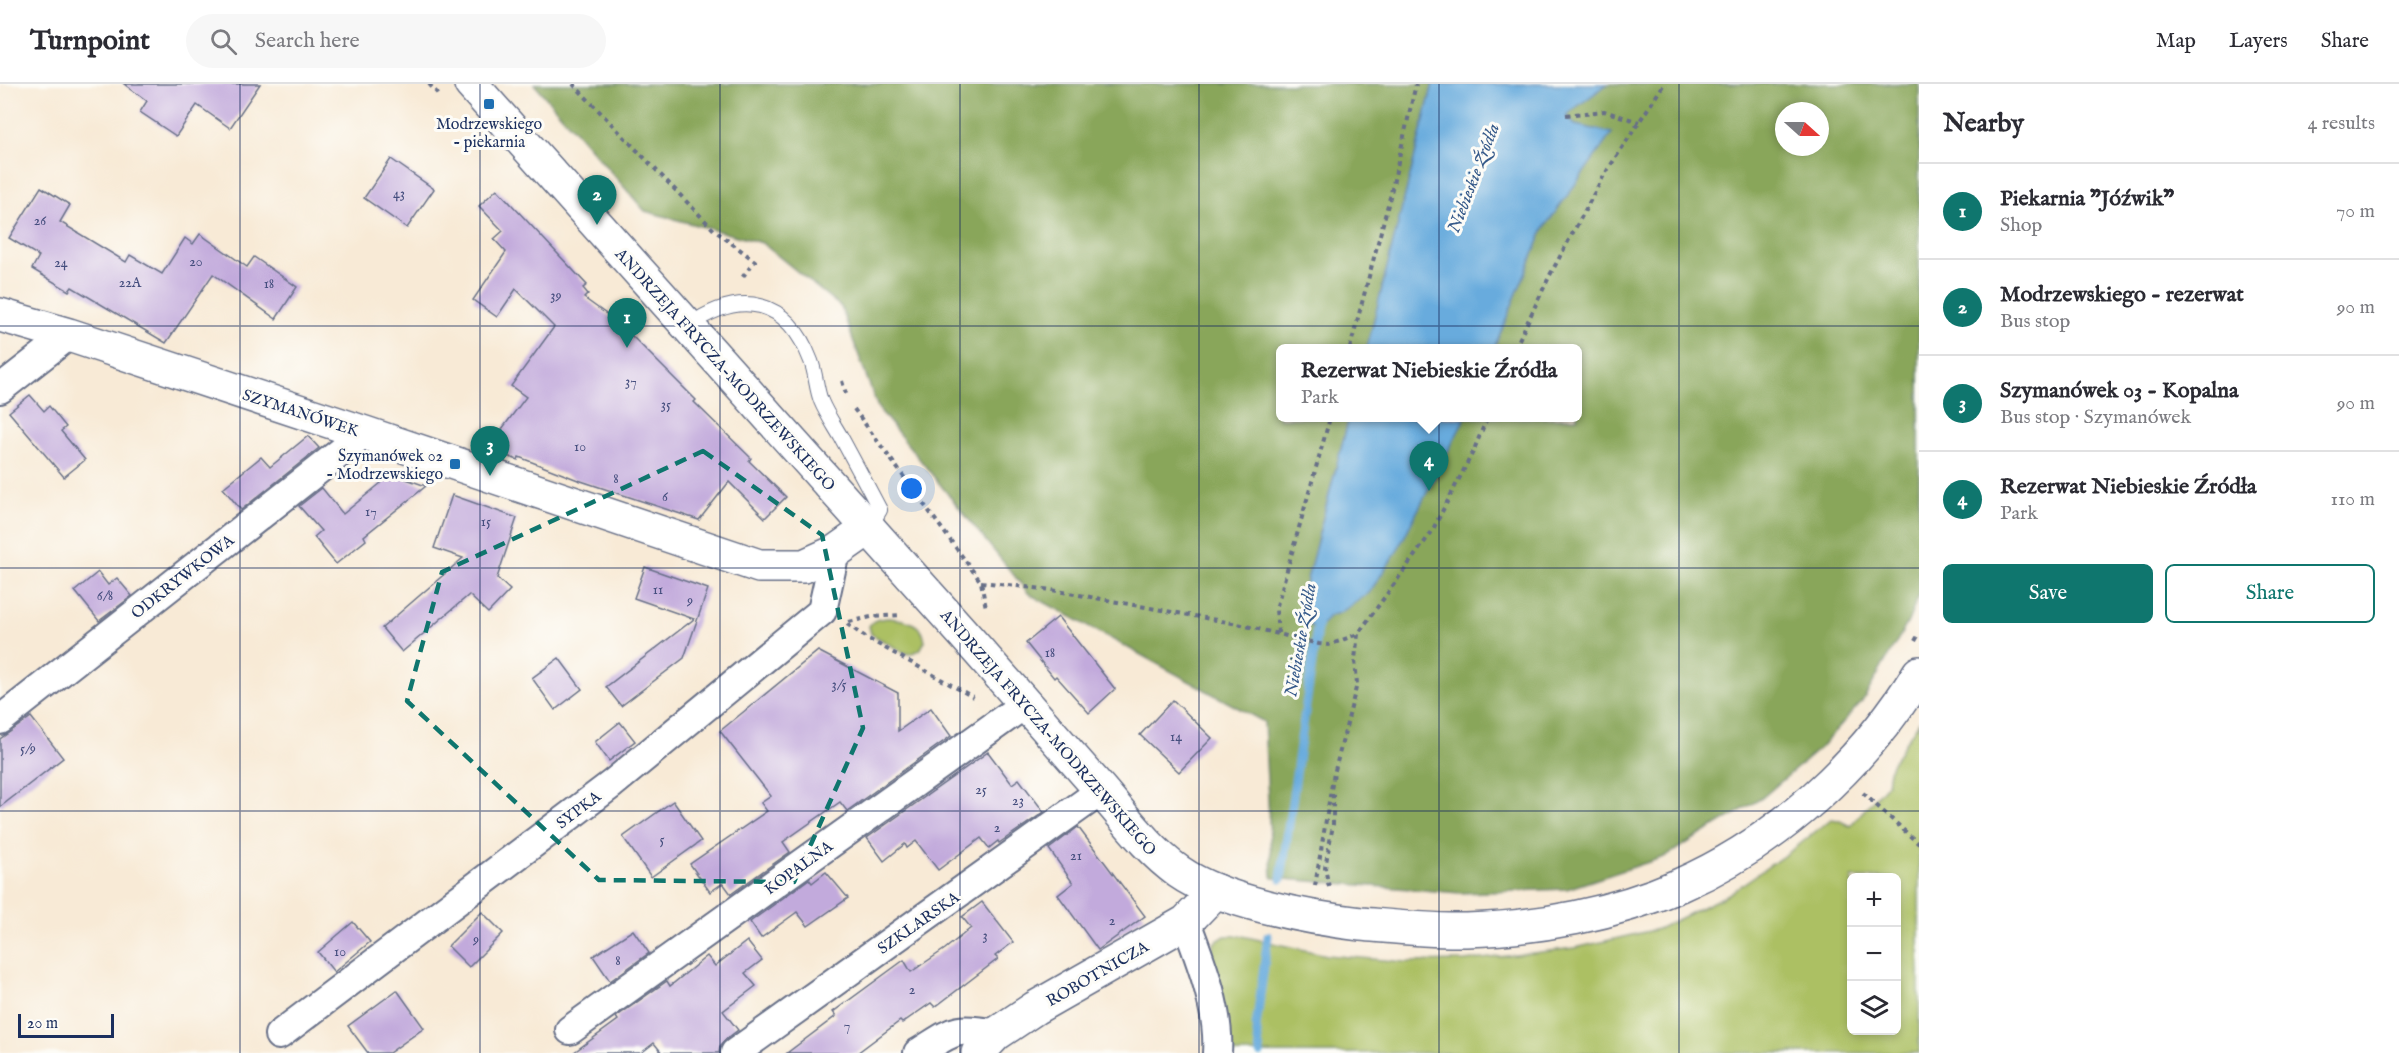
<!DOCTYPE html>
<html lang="en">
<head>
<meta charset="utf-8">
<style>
  :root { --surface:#fff; --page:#f7f7f7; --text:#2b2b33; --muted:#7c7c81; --line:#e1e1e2; --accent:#0f766e }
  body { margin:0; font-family:"IM FELL English",serif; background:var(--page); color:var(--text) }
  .controls { position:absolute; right:18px; bottom:18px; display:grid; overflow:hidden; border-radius:9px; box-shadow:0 3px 9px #0003 }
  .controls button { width:54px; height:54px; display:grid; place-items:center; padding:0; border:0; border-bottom:2px solid var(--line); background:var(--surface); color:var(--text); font:30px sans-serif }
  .compass { position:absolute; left:1775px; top:18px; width:54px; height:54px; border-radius:50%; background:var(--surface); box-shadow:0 3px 9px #0003; rotate:111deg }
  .scale { position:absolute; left:18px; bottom:15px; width:96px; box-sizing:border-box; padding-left:6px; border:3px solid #1b2f5e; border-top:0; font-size:16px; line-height:21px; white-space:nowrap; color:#1b2f5e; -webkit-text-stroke:4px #fdfcf7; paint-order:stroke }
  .you { position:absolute; left:912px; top:405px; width:21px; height:21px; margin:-15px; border:4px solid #fff; border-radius:50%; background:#1a73e8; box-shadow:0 0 0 9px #1a73e833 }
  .badge { display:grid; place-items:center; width:39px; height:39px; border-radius:50%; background:var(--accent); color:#fff; font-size:20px; font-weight:700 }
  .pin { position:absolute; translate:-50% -50px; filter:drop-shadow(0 2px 3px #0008) }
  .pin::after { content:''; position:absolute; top:32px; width:21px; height:18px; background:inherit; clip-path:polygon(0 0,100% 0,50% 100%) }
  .popup { position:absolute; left:1276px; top:260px; width:306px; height:78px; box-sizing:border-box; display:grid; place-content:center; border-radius:9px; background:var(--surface); filter:drop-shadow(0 2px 4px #0005); font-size:20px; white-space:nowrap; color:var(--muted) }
  .popup b { font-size:22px; color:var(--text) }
  .popup::after { content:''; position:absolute; left:50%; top:100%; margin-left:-12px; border:12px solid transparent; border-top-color:var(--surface) }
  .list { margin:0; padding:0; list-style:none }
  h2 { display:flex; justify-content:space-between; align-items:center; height:78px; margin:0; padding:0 24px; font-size:26px }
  h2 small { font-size:20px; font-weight:400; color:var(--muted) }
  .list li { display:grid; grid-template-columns:39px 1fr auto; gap:18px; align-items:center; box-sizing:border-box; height:96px; padding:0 24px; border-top:2px solid var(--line) }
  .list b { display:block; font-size:22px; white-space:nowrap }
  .list p { margin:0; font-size:20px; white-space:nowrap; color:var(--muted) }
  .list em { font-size:20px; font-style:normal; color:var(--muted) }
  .actions { display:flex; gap:12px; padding:18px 24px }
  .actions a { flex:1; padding:14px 0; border:2px solid var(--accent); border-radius:9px; text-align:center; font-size:21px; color:var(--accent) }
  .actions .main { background:var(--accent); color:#fff }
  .icon { flex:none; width:33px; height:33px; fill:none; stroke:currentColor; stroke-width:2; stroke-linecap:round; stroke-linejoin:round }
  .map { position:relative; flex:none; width:1919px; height:969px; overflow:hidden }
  header { display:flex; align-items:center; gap:36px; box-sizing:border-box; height:84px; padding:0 30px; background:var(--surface); border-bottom:2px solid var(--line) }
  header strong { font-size:28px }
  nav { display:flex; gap:33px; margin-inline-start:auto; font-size:21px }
  .search { width:420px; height:54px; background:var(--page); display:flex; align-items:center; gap:15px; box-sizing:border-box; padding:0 21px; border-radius:33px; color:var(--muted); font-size:22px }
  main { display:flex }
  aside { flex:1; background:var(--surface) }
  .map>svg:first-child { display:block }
  .green { fill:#acc064; stroke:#647861; stroke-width:1.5; fill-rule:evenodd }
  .forest { fill:#89a65a; stroke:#526a5c; stroke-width:1.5; fill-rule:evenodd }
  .water { fill:#68abdd; stroke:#426d9e; stroke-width:1.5 }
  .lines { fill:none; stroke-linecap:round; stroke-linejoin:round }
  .stream { stroke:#68abdd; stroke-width:9 }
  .building { fill:#c2aadc }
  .lane-casing { stroke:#687088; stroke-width:16 }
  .street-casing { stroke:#687088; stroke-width:32 }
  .secondary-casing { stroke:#687088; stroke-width:36 }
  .path { stroke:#687088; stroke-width:4; stroke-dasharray:4.5 4.5; stroke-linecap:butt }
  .lane { stroke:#fff; stroke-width:14 }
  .street { stroke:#fff; stroke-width:28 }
  .secondary { stroke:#fff; stroke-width:33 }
  .marked { fill:none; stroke:#0f766e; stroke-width:4.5; stroke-dasharray:12 8; stroke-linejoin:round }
  .grid { fill:none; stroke:#1b2f5e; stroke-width:1.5; stroke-opacity:0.55 }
  .poi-dot { fill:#1f6fb2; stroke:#fdfcf7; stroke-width:2 }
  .labels { text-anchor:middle; stroke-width:6; stroke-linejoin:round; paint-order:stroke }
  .number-label { font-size:14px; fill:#454e7e }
  .poi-label { font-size:16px; fill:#1b2f5e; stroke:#fdfcf7 }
  .street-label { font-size:16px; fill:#1b2f5e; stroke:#fdfcf7 }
  .water-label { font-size:18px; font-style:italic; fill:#365a8a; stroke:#fdfcf7 }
</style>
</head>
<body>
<header>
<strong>Turnpoint</strong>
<div class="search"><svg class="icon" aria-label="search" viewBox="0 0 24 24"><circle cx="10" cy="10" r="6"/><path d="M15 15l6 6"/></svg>Search here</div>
<nav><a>Map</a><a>Layers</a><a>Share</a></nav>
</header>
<main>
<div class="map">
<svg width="1919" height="969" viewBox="0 0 1919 969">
  <rect width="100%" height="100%" fill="#fdfcf7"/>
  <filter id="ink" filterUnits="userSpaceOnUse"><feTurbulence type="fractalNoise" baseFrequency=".0167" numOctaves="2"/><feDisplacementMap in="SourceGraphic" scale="12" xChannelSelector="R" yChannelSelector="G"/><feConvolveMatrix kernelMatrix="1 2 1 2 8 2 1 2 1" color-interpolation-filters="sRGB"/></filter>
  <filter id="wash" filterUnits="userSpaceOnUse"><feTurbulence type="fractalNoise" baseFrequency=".008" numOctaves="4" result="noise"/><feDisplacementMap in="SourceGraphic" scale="24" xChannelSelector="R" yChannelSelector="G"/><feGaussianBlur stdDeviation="1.35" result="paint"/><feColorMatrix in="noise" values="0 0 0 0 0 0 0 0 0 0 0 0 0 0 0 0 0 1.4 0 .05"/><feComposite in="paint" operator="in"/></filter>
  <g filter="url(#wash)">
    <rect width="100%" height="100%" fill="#f8ead6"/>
    <g class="green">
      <path d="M 888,534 C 903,535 923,538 925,557 L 920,566 L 909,570 L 903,568 L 871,550 L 869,542 C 873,535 880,535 888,534 Z"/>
      <path d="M 1919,638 L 1919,969 L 1227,969 L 1211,869 L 1214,859 L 1225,852 L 1242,852 L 1327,871 L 1406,878 L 1465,877 L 1575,864 L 1658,845 L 1727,811 L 1795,764 L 1831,735 L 1838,736 L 1850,742 L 1887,700 L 1889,687 L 1894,676 ZM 1852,794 L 1896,794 L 1896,946 L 1852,946 Z"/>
    </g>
    <path class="forest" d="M 534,0 L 1433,0 L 1367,264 L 1280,264 L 1280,334 L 1349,334 L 1307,496 L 1310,542 L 1321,542 L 1329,532 L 1341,528 L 1460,344 L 1465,334 L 1577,334 L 1577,264 L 1494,264 L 1544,144 L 1611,49 L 1575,41 L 1566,31 L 1607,0 L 1919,0 L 1919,511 L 1908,538 L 1863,616 L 1820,664 L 1762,714 L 1664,773 L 1567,805 L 1460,809 L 1272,794 L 1264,638 L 1029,510 L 878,324 L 841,223 L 762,159 L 645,127 ZM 1784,27 L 1820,27 L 1820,63 L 1784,63 Z"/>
    <g class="water">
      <polygon points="1433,0 1607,0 1566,31 1575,41 1612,49 1544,144 1494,264 1367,264"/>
      <polygon points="1349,334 1465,334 1396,469 1369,509 1341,528 1329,532 1321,542 1310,542 1309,532 1305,526 1307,496"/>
    </g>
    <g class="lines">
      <g class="stream">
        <polyline points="1281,795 1319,530"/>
        <polyline points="1260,969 1256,943 1268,852"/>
      </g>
    </g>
    <g id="blocks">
      <g class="building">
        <polygon points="124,0 260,0 230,44 197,21 176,52 140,28 147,17"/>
        <polygon points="391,75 434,105 407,144 364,114"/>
        <polygon points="41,103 70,121 60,138 126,178 130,171 162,190 185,154 193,160 200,150 247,183 254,173 297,203 276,235 213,190 166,259 72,203 69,207 32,185 39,172 9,154"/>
        <polygon points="497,105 587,201 583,204 588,210 584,214 620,240 696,316 694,318 751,374 749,377 786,413 765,434 729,398 699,436 578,396 519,373 518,376 487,365 526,313 511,302 554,243 516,205 497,233 473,216 506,168 494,155 503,147 479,122"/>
        <polygon points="30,311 44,327 49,322 66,343 61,347 85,376 64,393 9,328"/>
        <polygon points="308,352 319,364 241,426 223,404 261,373 270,383"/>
        <polygon points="392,390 426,402 364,452 366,456 336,480 314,453 321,447 299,422 322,404 343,430"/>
        <polygon points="452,411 517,434 497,494 510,506 488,529 469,511 402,568 382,544 463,474 434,464"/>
        <polygon points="645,483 708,505 684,574 621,622 606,603 694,535 634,514"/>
        <polygon points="98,488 108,501 117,494 132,512 99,537 75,507"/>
        <polygon points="1058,533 1115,605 1089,629 1056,592 1054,594 1026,559"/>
        <polygon points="818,567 898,609 898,647 931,624 951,652 847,727 840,718 783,758 790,768 731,810 723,799 710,808 690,780 767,727 761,719 771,712 720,647"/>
        <polygon points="559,574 582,605 555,626 532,594"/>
        <polygon points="1173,616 1212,654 1179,688 1140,651"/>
        <polygon points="31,633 63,674 0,723 0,655"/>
        <polygon points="620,638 635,657 609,677 595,658"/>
        <polygon points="988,668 1012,700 1019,695 1044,728 999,759 998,757 989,764 981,754 938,786 916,757 907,764 905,760 884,777 867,754"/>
        <polygon points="673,717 701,757 651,793 623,753"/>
        <polygon points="1078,743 1145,832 1098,866 1058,811 1073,799 1049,765"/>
        <polygon points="826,788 848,814 808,842 797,828 761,854 750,838 809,795 812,799"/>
        <polygon points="982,818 1013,858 995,872 998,875 935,923 931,919 902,939 900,937 857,969 787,969 836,932 833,928 904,876 911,888 945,865 971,844 962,833"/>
        <polygon points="482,828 503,849 469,883 448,862"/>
        <polygon points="353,838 370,858 334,888 318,868"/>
        <polygon points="633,846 649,869 610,897 593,872"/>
        <polygon points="747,857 762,876 745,889 756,902 723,927 738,946 725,956 720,962 719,969 662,969 654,959 641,969 573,969 618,936 616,933 667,897 670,902 707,872 715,882"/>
        <polygon points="397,906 424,944 389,969 368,969 348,942"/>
      </g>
    </g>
  </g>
  <g filter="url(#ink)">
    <use href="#blocks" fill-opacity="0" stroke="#687088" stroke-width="1.5"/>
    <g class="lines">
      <defs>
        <path id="lane" d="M 688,242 C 741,205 787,214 811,277 C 816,290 816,304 821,317 C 826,329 834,341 841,353 C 854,377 867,401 880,426 L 869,444"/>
        <g id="street">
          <polyline points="0,305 69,251"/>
          <polyline points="0,636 365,349"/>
          <path d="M 1186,838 C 1201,878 1220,926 1217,969"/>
          <polyline points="570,946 1025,620"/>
          <polyline points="279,951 612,700 822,527 835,468"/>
          <polyline points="735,969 1101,707"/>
          <path d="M 918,969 C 954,947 953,942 996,950"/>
        </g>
        <g id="secondary">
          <path d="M 471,0 C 636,185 802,370 968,555 C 1012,605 1056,655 1100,705 C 1125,734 1148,766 1179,788 C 1222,818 1309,834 1361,840 C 1396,843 1431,847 1466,846 C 1538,844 1614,830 1680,801 C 1778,758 1864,679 1919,589"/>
          <polyline points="0,231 69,251 365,349 759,482 804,482 835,468 869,444"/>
          <polyline points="978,969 996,950 1035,924 1186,838 1216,807"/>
        </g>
      </defs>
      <use href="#lane" class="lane-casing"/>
      <use href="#street" class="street-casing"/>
      <use href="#secondary" class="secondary-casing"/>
      <g class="path">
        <polyline points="429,0 438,10"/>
        <polyline points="573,0 714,146 755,177 741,195"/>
        <polyline points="1566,31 1604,27 1639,38"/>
        <polyline points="1350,264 1390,113 1416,0"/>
        <polyline points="1515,264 1550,191 1603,93 1664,0"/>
        <polyline points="842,297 847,313"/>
        <polyline points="854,325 981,498 986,524"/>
        <polyline points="981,498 1052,506 1238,540 1319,560 1329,561 1358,550"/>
        <polyline points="849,538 871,533 901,531"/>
        <polyline points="847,540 867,554 973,613"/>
        <polyline points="1278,549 1276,525 1330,334"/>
        <polyline points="1915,557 1919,550"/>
        <polyline points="1863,709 1919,760"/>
        <polyline points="1315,802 1333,694 1357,600 1355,575 1358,550 1431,449 1473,368 1487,334"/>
        <polyline points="1329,803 1325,784 1333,741 1333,707"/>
      </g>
      <use href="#lane" class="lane"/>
      <use href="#street" class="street"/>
      <use href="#secondary" class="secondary"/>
    </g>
  </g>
  <path class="marked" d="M 703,367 L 822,451 L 863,644 L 794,798 L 599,796 L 407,617 L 442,488 Z"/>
  <path class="grid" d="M 240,0 L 240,969M 480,0 L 480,969M 720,0 L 720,969M 960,0 L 960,969M 1199,0 L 1199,969M 1439,0 L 1439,969M 1679,0 L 1679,969M 0,242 L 1919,242M 0,484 L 1919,484M 0,727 L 1919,727"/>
  <g class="poi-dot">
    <rect x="483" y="14" width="12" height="12" rx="3"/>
    <rect x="449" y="374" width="12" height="12" rx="3"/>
  </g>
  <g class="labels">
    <g class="number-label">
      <text x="399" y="114">43</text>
      <text x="40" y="141">26</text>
      <text x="196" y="182">20</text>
      <text x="61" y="183">24</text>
      <text x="130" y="203">22A</text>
      <text x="269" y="204">18</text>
      <text x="556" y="216">39</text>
      <text x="631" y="302">37</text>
      <text x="666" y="325">35</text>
      <text x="580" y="367">10</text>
      <text x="616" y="399">8</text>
      <text x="665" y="417">6</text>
      <text x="371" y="432">17</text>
      <text x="486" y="442">15</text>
      <text x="658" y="510">11</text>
      <text x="105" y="516">6/8</text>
      <text x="690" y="521">9</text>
      <text x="1050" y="573">18</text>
      <text x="839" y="605">3/5</text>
      <text x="1176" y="657">14</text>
      <text x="28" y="669">5/9</text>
      <text x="981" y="710">25</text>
      <text x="1018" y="721">23</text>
      <text x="997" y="748">2</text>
      <text x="662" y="760">5</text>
      <text x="1076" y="776">21</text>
      <text x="1112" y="841">2</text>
      <text x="985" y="856">3</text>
      <text x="476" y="860">9</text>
      <text x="340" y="872">10</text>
      <text x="618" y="881">8</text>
      <text x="912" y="910">2</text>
      <text x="847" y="946">7</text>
    </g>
    <g class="poi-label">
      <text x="489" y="45">Modrzewskiego<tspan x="489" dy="18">- piekarnia</tspan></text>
      <text x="443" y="377" text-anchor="end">Szymanówek 02<tspan x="443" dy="18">- Modrzewskiego</tspan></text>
    </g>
    <g class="street-label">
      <text transform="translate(726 285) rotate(48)" y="6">ANDRZEJA FRYCZA-MODRZEWSKIEGO</text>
      <text transform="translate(301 328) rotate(18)" y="6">SZYMANÓWEK</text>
      <text transform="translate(182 492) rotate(-38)" y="6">ODKRYWKOWA</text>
      <text transform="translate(1049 648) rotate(49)" y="6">ANDRZEJA FRYCZA-MODRZEWSKIEGO</text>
      <text transform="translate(578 725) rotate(-37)" y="6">SYPKA</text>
      <text transform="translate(798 783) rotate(-36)" y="6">KOPALNA</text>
      <text transform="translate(918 838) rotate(-35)" y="6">SZKLARSKA</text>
      <text transform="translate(1097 889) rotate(-30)" y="6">ROBOTNICZA</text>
    </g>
    <g class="water-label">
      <text transform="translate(1473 94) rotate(-69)" y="6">Niebieskie Źródła</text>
      <text transform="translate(1300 556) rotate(-80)" y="6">Niebieskie Źródła</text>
    </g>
  </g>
</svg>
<div class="controls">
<button>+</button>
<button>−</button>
<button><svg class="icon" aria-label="layers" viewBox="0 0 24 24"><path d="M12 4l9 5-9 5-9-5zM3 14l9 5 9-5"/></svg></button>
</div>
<svg class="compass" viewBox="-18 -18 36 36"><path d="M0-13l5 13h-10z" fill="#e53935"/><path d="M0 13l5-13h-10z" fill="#7c7c81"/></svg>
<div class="scale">20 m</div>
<div class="you"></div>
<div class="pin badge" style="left:627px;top:264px">1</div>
<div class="pin badge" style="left:597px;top:141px">2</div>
<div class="pin badge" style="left:490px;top:392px">3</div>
<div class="pin badge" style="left:1429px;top:407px">4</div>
<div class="popup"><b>Rezerwat Niebieskie Źródła</b>Park</div>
</div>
<aside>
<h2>Nearby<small>4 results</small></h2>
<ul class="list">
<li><span class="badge">1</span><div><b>Piekarnia &quot;Jóźwik&quot;</b><p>Shop</p></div><em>70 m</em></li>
<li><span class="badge">2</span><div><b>Modrzewskiego - rezerwat</b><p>Bus stop</p></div><em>90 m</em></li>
<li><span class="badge">3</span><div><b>Szymanówek 03 - Kopalna</b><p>Bus stop · Szymanówek</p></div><em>90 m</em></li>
<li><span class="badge">4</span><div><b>Rezerwat Niebieskie Źródła</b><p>Park</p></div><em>110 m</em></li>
</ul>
<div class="actions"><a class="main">Save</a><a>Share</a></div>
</aside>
</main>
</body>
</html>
